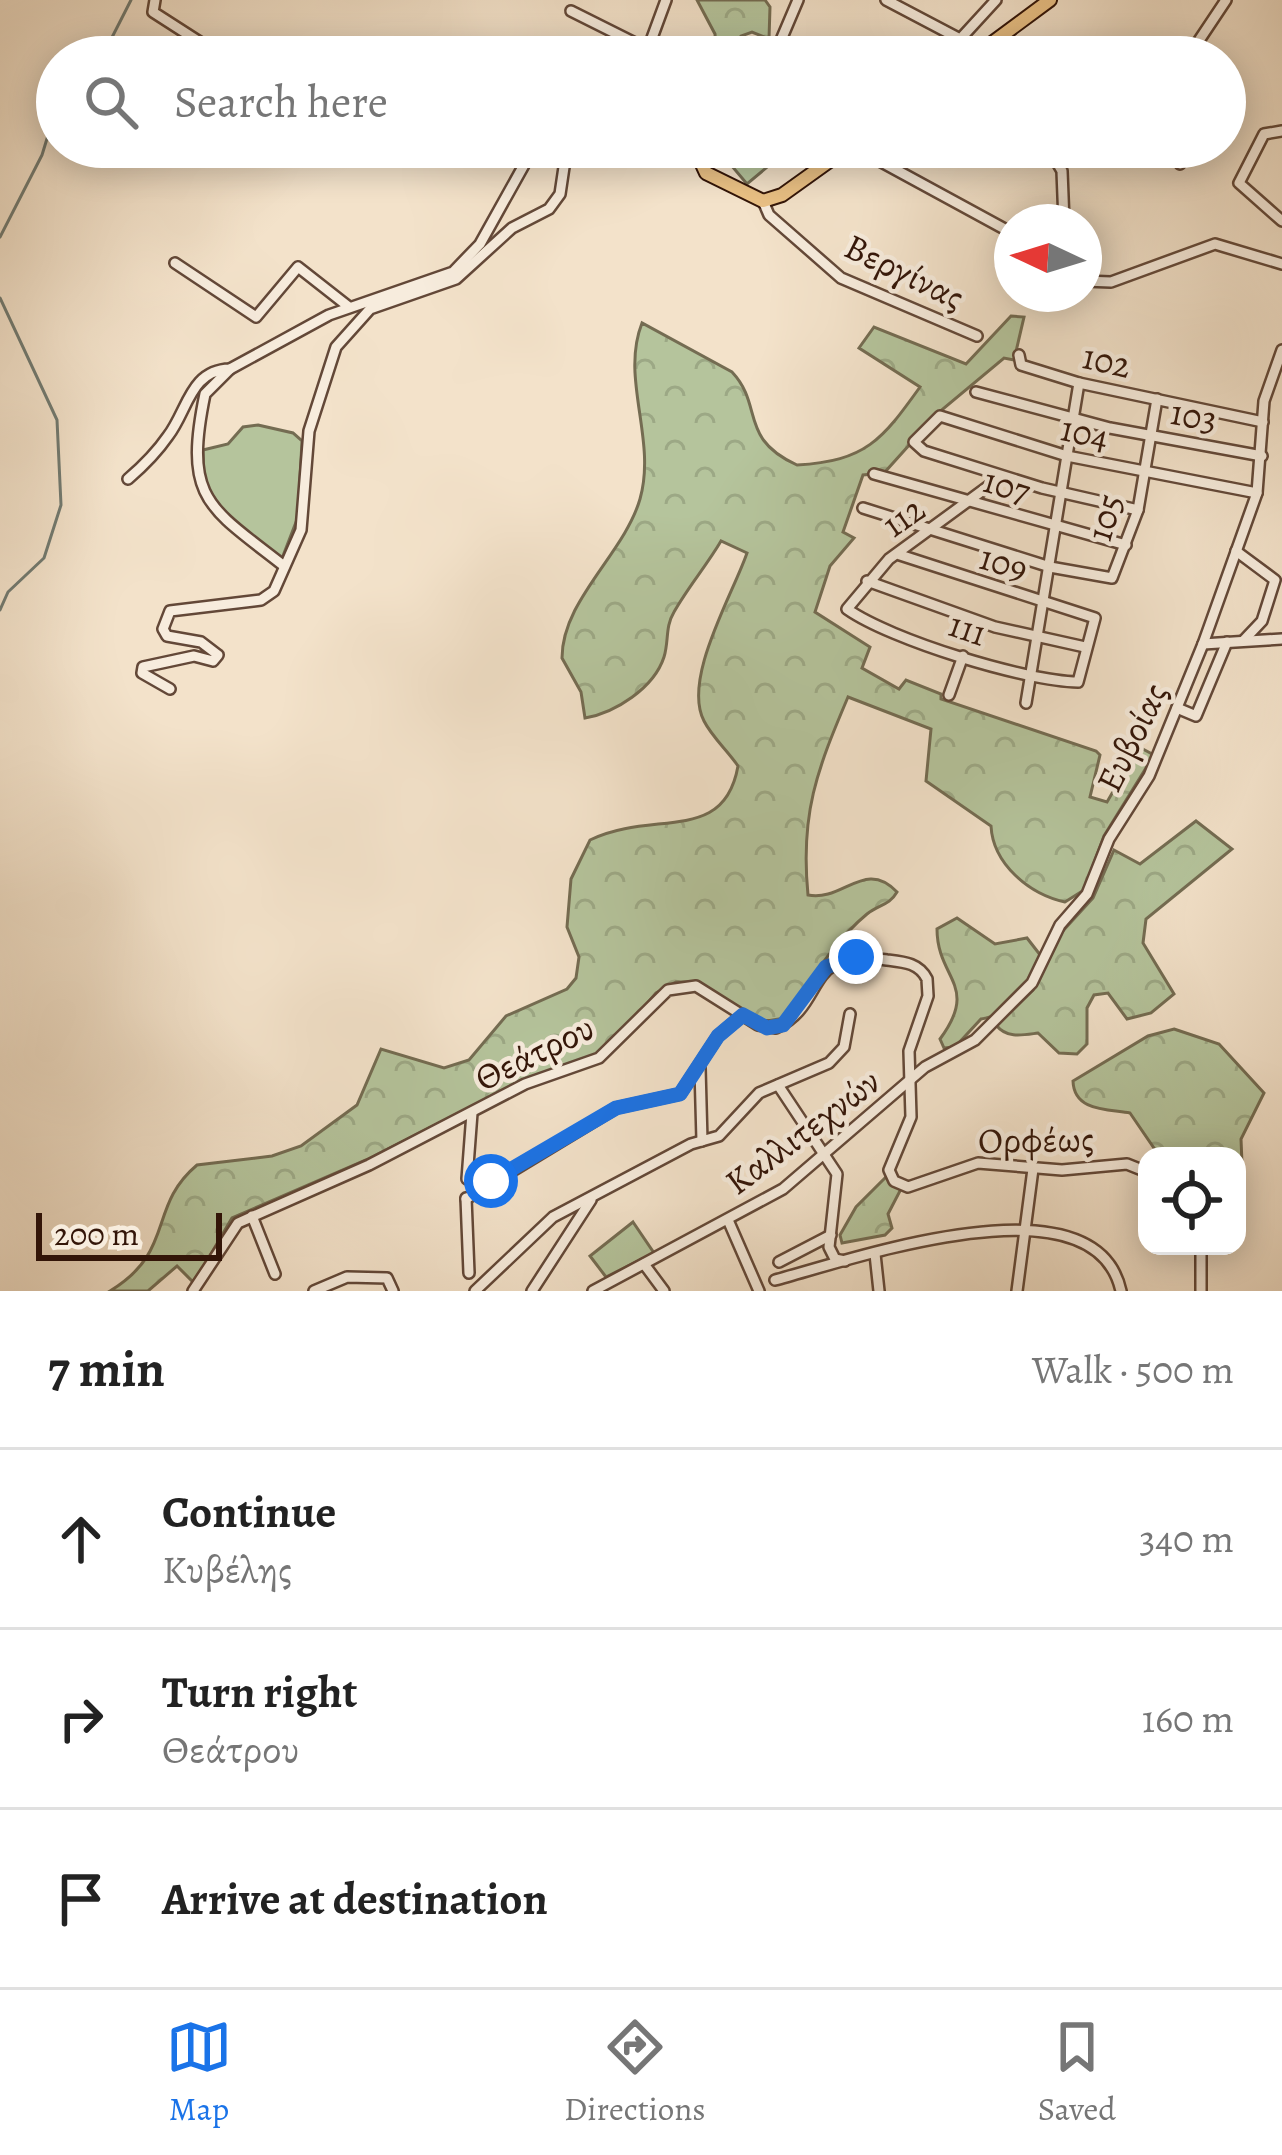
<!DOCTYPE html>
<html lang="en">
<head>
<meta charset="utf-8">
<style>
  :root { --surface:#fff; --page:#f2f2f2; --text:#222; --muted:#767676; --line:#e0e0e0; --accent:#1a73e8 }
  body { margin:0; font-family:Alegreya,serif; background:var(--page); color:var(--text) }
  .controls { position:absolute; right:36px; bottom:36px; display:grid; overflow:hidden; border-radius:24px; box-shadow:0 6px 30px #0003 }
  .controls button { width:108px; height:108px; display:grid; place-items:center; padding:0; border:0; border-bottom:3px solid var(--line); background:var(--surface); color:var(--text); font:60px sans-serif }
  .compass { position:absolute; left:994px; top:204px; width:108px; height:108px; border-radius:50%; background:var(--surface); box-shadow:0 6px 30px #0003; rotate:274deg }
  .scale { position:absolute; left:36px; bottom:30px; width:186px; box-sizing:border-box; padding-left:12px; border:6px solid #331508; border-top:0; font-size:33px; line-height:42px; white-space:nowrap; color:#331508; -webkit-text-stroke:9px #f7ecdd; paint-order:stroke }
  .stop { position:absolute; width:36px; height:36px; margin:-27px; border:9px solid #1a73e8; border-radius:50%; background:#fff }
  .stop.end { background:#1a73e8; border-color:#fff; box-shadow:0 3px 12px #0008 }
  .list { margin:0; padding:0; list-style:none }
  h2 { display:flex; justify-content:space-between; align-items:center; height:156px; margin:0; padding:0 48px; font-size:51px }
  h2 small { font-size:39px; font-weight:400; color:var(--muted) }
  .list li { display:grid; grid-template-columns:78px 1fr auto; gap:36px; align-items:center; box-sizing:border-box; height:180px; padding:0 48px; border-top:3px solid var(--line) }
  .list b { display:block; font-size:45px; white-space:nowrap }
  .list p { margin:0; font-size:39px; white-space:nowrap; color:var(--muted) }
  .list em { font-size:39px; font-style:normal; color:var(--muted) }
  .icon { flex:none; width:66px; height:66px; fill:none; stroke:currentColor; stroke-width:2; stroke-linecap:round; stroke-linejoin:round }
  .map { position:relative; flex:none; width:1282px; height:1291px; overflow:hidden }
  .search { position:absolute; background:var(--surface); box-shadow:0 6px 30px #0003; left:36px; right:36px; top:36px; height:132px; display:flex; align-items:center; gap:30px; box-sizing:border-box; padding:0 42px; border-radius:66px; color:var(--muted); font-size:45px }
  .sheet { height:696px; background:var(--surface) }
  nav { display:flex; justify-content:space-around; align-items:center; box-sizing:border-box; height:168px; border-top:3px solid var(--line); background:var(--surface); font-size:33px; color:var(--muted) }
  nav a { display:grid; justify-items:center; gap:6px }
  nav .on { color:var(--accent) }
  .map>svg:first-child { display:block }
  .grass { fill:#b5c49c; stroke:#746c52; stroke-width:3 }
  .forest { fill:url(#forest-crowns); stroke:#746c52; stroke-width:3 }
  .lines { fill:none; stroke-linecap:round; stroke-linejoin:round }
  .stream { stroke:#717a71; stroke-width:3 }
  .minor-casing { stroke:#634838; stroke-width:14 }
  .major-casing { stroke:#331508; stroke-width:16 }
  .minor { stroke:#f7ecdd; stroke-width:9 }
  .major { stroke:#eac185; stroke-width:12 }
  .route { stroke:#1a73e8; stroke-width:15 }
  .labels { text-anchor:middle; stroke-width:9; stroke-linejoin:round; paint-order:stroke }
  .street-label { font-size:36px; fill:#331508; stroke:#f7ecdd }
</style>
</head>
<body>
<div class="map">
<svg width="1282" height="1291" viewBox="0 0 1282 1291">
  <defs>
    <pattern id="forest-crowns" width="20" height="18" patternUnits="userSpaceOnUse" patternTransform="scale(3)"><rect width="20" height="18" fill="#b5c49c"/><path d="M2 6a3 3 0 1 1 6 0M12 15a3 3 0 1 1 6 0" fill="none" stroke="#9ca885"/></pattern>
  </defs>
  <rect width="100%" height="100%" fill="#f3e2ca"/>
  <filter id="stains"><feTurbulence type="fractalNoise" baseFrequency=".00167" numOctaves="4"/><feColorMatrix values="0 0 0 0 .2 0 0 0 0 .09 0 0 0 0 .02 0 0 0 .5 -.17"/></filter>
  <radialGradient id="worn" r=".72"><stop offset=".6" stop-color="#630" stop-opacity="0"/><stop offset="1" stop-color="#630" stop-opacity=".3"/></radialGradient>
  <g class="grass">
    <polygon points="726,147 791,147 747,184 720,152"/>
    <polygon points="258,425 293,433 302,441 298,517 281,561 237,531 204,494 203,450 228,444 243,427"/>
    <polygon points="633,1222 654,1253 606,1277 590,1256"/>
  </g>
  <g class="forest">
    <polygon points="697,0 765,0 770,7 769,39 752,32 741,36 739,57 708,57 716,49 715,34"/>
    <path d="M 1011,316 L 1024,317 L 1014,360 L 1004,358 L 938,413 L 884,473 L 863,475 L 843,532 L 854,538 L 830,566 L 815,612 L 870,647 L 862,668 L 899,689 L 906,680 L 941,694 L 941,699 L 1096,751 L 1100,755 L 1090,797 L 1107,802 L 1139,747 L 1154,755 L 1104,836 L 1084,890 L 1065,902 C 1029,894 993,864 991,826 L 926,781 L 931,729 L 848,697 C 817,770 800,814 808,895 C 843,902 865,858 897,892 C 889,906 879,904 867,914 C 834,941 809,983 785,1018 L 760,1022 L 698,982 L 676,982 L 656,993 L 611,1046 L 585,1061 L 526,1079 L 366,1160 L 232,1218 L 194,1283 L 177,1266 L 148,1291 L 110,1291 C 176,1251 147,1207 197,1165 L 272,1156 L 301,1146 L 357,1105 L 381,1049 L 444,1068 L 469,1060 L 506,1016 L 567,989 L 576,978 L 579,957 L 567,927 L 571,879 L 590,840 C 654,809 724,845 738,766 C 728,751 712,737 704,721 C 682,679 733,594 747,553 L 721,541 C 707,565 688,587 674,612 C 665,627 669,641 664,657 C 654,688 615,713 585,718 L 581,692 L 562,658 C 562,600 624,554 640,499 C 657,439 620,379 642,323 L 732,372 C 764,406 738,438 797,465 C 866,461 882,440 920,387 L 859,348 L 874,327 L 966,364 Z"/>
    <path d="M 1196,821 L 1232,849 L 1146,919 L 1143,943 L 1174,994 L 1151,1013 L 1127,1019 L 1108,993 L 1094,995 L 1087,1008 L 1087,1044 L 1077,1054 L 1059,1053 L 1038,1033 C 1023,1035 1007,1039 996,1025 L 1033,990 L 1061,933 L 1093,898 L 1114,850 L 1140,864 Z"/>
    <path d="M 957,918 L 995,944 L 1027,938 L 1041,956 C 1030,980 1008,1016 981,1019 L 955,1047 L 944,1048 L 940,1039 C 980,985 937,979 937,929 Z"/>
    <path d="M 1174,1029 L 1219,1044 L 1264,1093 L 1241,1139 L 1243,1188 L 1237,1200 L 1237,1156 L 1156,1151 L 1130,1113 C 1106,1109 1074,1111 1073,1081 L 1148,1036 Z"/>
    <polygon points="886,1177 901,1189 888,1214 892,1228 885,1235 842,1243 840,1235 856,1207"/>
  </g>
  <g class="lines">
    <g class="stream">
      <polyline points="102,57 131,0"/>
      <polyline points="0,237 42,155 57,106"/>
      <polyline points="0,298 57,420 61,505 44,558 8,592 0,610"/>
    </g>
    <defs>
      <g id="minor">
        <polyline points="155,0 153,12 223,57"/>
        <polyline points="886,0 981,50"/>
        <polyline points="571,11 645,48"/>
        <polyline points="963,36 996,0"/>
        <polyline points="504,57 534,48 557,57"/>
        <polyline points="645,57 666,0"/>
        <polyline points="782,57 781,40 798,0"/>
        <polyline points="1188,57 1226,0"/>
        <polyline points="1282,131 1264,134 1239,183 1282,221"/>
        <polyline points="854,147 1012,233"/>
        <polyline points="1048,147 1062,171 1064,222"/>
        <polyline points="197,158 203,147"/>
        <polyline points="1180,164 1188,147"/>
        <polyline points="763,201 769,215 841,278 977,336"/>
        <polyline points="175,263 256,317 298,267 349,307"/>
        <polyline points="1084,281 1111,282 1215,244 1282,264"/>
        <polyline points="1019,355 1021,365 1079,383 1263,422"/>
        <path d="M 230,369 L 205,394 C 183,500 209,507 284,566"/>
        <polyline points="976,392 1110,428 1262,456"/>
        <polyline points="874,474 1126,545"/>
        <path d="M 128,479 C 142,467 157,452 168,436 C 188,410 190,370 230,369 L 329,315 L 453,272 L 480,244 L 534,147"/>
        <polyline points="863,508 1050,567 1112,578 1138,510 1157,399"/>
        <polyline points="1138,510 1042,488 924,451 914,442 940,416 1067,456 1257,493"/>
        <polyline points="1236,551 1275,580 1262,621 1244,640"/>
        <path d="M 897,554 L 1095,618 L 1078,682 C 1025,681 891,640 847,609 L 889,559 L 1001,477"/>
        <polyline points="867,581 995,627 1085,647"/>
        <polyline points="1203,644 1282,639"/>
        <polyline points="170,689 142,673 143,667 194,656 213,661 218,655 201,642 167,636 163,629 170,611 261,600 274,591 301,530 309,431 336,347 370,309 456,279 512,228 549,209 560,194 567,147"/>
        <polyline points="949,695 963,656"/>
        <polyline points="1026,703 1079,383"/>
        <polyline points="1177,708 1196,716 1227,642"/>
        <polyline points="700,1068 702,1141"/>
        <polyline points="778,1085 837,1174 829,1247 835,1259 845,1261"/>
        <polyline points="467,1179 472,1113"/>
        <polyline points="466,1198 469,1273"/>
        <polyline points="466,1199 616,1108 680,1094 718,1036 743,1015"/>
        <polyline points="252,1216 275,1274"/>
        <polyline points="728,1220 759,1291"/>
        <polyline points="1201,1246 1201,1291"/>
        <polyline points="875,1254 879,1291"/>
        <polyline points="779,1262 831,1235"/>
        <polyline points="644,1264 664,1291"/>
        <path d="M 775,1280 C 851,1260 1095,1173 1121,1291"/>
        <path d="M 193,1291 L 238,1223 L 369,1165 L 525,1084 L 599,1058 L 668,990 L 696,986 L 758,1025 L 776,1028 C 829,1003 801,947 887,960 C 904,962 919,963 927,979 L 928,996 L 909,1051 L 911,1117 L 889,1170 L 894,1181 L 908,1187 L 978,1163 L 1062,1170 L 1127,1164 L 1147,1172"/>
        <polyline points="314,1291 347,1277 387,1278 393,1291"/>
        <polyline points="475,1291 553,1217 691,1144 719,1136 759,1093 829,1063 844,1047 850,1014"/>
        <polyline points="532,1291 591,1200"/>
        <polyline points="593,1291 783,1189 925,1067 975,1040 1032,983 1060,925 1087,894 1109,839 1149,776 1203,644 1257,493 1264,401 1282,350"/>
        <polyline points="1017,1291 1033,1169"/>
      </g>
      <g id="major">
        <polyline points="973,57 1050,0"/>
        <polyline points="694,147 706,173 763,201 782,195 849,147"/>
      </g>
    </defs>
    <use href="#minor" class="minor-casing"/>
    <use href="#major" class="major-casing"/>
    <use href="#minor" class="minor"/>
    <use href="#major" class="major"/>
  </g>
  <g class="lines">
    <polyline class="route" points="491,1181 616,1108 680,1094 718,1036 743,1015 767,1028 783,1025 826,967 856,957"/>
  </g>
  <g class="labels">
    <g class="street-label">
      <text transform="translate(905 271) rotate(26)" y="13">Βεργίνας</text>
      <text transform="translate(1107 360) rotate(13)" y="13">102</text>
      <text transform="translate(1194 415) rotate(11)" y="13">103</text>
      <text transform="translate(1085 432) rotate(13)" y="13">104</text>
      <text transform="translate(1007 485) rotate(17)" y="13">107</text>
      <text transform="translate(903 516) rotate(-35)" y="13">112</text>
      <text transform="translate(1104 517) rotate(-73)" y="13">105</text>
      <text transform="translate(1004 562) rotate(17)" y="13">109</text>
      <text transform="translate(968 628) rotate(19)" y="13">111</text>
      <text transform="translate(1131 737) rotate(-64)" y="13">Ευβοίας</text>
      <text transform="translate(534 1052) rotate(-26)" y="13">Θεάτρου</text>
      <text transform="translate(802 1131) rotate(-37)" y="13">Καλλιτεχνών</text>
      <text transform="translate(1036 1139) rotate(-1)" y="13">Ορφέως</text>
    </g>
  </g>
  <rect width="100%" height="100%" filter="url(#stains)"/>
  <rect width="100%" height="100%" fill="url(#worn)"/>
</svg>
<div class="controls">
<button><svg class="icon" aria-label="locate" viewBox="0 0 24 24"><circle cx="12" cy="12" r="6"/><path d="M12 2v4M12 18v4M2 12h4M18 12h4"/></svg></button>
</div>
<svg class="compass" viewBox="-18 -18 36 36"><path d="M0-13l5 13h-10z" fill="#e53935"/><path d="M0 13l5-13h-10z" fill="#767676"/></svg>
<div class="scale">200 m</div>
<div class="stop" style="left:491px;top:1181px"></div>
<div class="stop end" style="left:856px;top:957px"></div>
<div class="search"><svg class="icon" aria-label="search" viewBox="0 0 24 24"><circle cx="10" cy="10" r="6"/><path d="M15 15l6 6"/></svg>Search here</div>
</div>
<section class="sheet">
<h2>7 min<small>Walk · 500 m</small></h2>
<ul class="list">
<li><svg class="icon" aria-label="ahead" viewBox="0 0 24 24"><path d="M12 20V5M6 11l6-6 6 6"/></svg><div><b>Continue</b><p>Κυβέλης</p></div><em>340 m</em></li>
<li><svg class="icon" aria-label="right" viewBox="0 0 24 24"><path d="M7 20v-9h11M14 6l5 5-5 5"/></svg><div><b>Turn right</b><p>Θεάτρου</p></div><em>160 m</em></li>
<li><svg class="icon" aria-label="arrive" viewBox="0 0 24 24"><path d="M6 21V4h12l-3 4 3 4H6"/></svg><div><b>Arrive at destination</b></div></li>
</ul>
</section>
<nav>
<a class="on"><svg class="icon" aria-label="map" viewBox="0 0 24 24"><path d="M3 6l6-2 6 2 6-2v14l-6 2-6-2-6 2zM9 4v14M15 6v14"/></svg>Map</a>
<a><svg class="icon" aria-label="directions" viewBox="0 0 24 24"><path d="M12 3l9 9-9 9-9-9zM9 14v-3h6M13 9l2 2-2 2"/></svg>Directions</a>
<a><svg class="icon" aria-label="saved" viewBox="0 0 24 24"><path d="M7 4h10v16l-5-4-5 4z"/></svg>Saved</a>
</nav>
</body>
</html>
